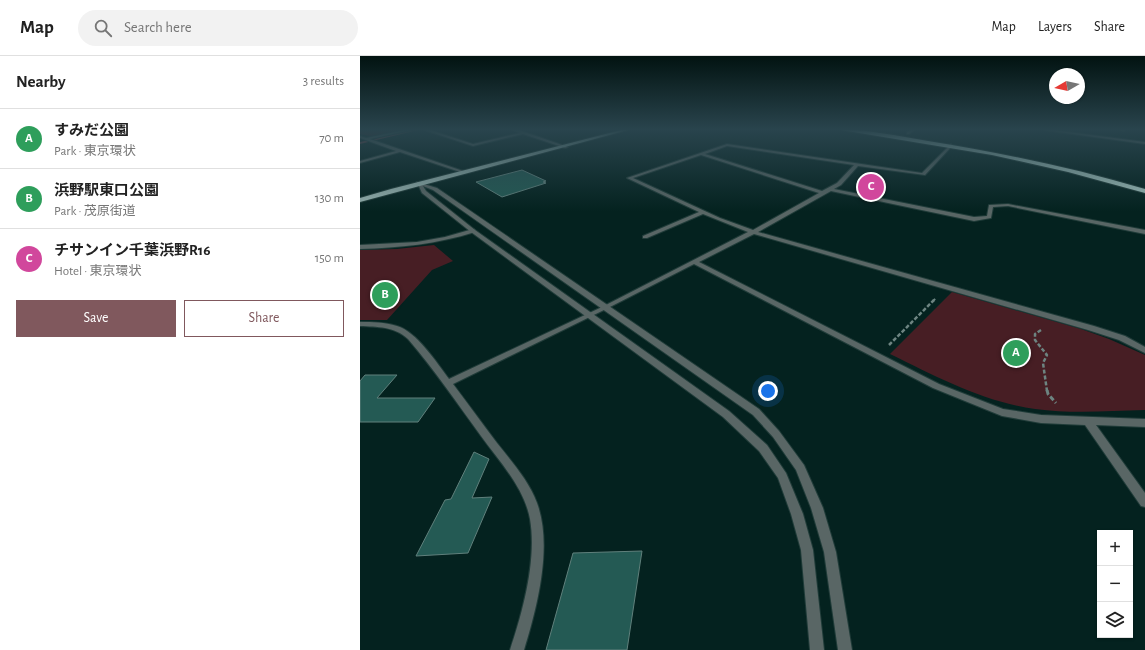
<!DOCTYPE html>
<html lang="en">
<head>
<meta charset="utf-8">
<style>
  :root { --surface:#fff; --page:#f2f2f2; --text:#222; --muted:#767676; --line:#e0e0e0; --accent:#80585d }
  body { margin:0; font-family:"Alegreya Sans","Noto Sans JP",sans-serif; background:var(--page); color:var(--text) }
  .controls { position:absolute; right:12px; bottom:12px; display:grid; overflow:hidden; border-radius:0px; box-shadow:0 1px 3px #0004 }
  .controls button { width:36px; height:36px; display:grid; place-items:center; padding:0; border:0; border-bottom:1px solid var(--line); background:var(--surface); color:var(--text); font:20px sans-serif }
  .compass { position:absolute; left:689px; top:12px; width:36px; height:36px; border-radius:50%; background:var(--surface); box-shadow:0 1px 3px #0004; rotate:261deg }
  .you { position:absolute; left:408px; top:335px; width:14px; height:14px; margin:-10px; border:3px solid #fff; border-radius:50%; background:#1a73e8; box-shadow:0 0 0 6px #1a73e833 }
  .badge { display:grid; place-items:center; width:26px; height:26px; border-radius:50%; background:var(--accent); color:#fff; font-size:13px; font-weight:700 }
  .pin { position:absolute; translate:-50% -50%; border:2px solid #fff; box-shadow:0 1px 4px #0006 }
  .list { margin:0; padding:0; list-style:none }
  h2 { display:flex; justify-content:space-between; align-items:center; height:52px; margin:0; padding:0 16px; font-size:17px }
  h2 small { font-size:13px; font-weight:400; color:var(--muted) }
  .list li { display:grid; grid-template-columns:26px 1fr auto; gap:12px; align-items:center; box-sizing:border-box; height:60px; padding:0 16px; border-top:1px solid var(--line) }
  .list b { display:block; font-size:15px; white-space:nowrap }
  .list p { margin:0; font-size:13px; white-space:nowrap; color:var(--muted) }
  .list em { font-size:13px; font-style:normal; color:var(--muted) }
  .actions { display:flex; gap:8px; padding:12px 16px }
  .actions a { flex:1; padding:9px 0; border:1px solid var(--accent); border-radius:0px; text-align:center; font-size:14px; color:var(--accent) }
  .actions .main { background:var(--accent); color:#fff }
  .icon { flex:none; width:22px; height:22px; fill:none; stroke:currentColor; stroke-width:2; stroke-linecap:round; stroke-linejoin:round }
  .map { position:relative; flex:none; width:785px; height:594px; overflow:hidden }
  header { display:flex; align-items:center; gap:24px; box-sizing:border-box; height:56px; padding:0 20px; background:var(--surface); border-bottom:1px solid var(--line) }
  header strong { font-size:19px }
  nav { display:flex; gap:22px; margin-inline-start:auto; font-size:14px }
  .search { width:280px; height:36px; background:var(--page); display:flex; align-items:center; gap:10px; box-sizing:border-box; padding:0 14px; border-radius:22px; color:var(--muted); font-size:15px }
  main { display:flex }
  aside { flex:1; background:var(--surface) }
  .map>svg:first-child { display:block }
  .green { fill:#471e24 }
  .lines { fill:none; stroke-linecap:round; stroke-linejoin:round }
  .stream { fill:#843f49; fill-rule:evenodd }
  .building { fill:#245a54; stroke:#60807c }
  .minor-casing { stroke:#203c39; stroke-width:2 }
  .tertiary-casing { stroke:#203c39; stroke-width:2 }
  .primary-casing { stroke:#203c39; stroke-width:2 }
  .trunk-casing { stroke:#203c39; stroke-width:2 }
  .path-far2 { stroke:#6d8481; stroke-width:2; stroke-dasharray:3 1.5; stroke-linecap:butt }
  .path-far1 { stroke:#6d8481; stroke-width:2.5; stroke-dasharray:4 2; stroke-linecap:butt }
  .path { stroke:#6d8481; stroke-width:3; stroke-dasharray:5 2.5; stroke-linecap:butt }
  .minor { fill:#596665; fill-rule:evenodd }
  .tertiary { fill:#596665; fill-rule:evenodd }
  .primary { fill:#96b2ae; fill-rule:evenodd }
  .trunk { fill:#a2c1bc; fill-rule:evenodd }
</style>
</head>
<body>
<header>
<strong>Map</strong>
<div class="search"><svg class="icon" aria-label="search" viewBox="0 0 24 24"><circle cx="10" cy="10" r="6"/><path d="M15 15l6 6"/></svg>Search here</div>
<nav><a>Map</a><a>Layers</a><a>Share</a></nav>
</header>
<main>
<aside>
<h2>Nearby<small>3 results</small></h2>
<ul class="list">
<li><span class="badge" style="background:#2e9e5b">A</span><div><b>すみだ公園</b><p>Park · 東京環状</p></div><em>70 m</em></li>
<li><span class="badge" style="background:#2e9e5b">B</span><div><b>浜野駅東口公園</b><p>Park · 茂原街道</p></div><em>130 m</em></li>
<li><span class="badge" style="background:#d1479c">C</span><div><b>チサンイン千葉浜野R16</b><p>Hotel · 東京環状</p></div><em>150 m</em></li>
</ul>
<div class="actions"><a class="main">Save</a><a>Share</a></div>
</aside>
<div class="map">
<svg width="785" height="594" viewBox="0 0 785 594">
  <rect width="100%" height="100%" fill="#04221f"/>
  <g class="green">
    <path d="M 0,73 L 50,73 C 33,77 17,83 0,78 Z"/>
    <polygon points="74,189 93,205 72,214 27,264 0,264 0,194 37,193"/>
    <path d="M 592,236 L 721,273 L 749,283 L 785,299 L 785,354 C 749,355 711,358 675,353 C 624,346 577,321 530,298 Z"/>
  </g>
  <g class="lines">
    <polygon class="stream" points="57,73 62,73 0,88 0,86"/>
  </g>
  <g class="building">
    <polygon points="162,114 186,125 183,126 186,127 142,141 116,126"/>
    <polygon points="5,319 37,319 17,342 75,342 58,366 0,366 0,325"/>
    <polygon points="114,396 129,403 112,442 132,441 108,497 56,500 85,444 91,443"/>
    <polygon points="282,495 267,594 186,594 213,497"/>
  </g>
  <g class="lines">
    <defs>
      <g id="minor">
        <polygon points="49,73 56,73 10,83 103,115 103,117 40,96 0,107 0,105 36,95 0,82 0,80 6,82"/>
        <polygon points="61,73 67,73 113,88 160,77 150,73 156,73 208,91 205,92 163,78 113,90"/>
        <polygon points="552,73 556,73 549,78 547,78 547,76"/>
        <polygon points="676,73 686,73 785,86 785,88"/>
        <polygon points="758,73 765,74 763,75"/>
        <path d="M 367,88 L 562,117 L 591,88 L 592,90 L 565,119 L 498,110 L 481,129 L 474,133 L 614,161 L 627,160 L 629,149 L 648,148 L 785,174 L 785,178 L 648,150 L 633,151 L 631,162 L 614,165 L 471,135 L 398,176 L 734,270 L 765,280 L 785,291 L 785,297 L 759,284 L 728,274 L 394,178 L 339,206 L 579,328 L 643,353 L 681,359 L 785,363 L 785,371 L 736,369 L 785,437 L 785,451 L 781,450 L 725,369 L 681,367 L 642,360 L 573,332 L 334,208 L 246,253 L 93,328 C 108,348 122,367 137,387 C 152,406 169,425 177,447 C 193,490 177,552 164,594 L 150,594 C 163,555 177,504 170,463 C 164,431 139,405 121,380 C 97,347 74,313 48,283 C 34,270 17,271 0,270 L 0,266 C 12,266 25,266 37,270 C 56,275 77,307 89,323 L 242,251 L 388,176 L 343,158 L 287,182 L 283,182 L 283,180 L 339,156 L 267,122 ZM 367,90 L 494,109 L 477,127 L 462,135 L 345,98 ZM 341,99 L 459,137 L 393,174 L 360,162 L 273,122 Z"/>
        <path d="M 113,173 L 115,174 L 115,176 C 77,188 39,192 0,193 L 0,189 L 57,186 L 85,181 Z"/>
      </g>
      <polygon id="tertiary" points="57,126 77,132 399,353 419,375 444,409 463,452 476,496 492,594 478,594 464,496 451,452 436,414 413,381 393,359 73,134 63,130 66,135 115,174 369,355 407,389 426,417 443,458 453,494 464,594 450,594 441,494 431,458 418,422 399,395 363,361 111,176 62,137"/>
      <polygon id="primary" points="265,73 272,73 0,146 0,142 31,133"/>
      <path id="trunk" d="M 475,73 C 506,73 538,80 568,85 C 642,97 714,112 785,133 L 785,137 L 708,116 L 632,99 Z"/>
    </defs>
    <use href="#minor" class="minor-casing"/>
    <use href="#tertiary" class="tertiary-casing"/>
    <use href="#primary" class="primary-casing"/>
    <use href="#trunk" class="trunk-casing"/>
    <polyline class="path-far2" points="573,245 576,242"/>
    <g class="path-far1">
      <polyline points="681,274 675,278 675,284 687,299 683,307 687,335"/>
      <polyline points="529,289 574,244"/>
    </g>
    <polyline class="path" points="687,334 688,338 696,347"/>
    <use href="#minor" class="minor"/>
    <use href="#tertiary" class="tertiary"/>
    <use href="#primary" class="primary"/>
    <use href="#trunk" class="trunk"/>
  </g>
  <linearGradient id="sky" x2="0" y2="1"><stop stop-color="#021311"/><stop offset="0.47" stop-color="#29444d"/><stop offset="1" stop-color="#29444d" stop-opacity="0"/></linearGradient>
  <rect width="785" height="156" fill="url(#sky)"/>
</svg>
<div class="controls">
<button>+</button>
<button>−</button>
<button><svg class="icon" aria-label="layers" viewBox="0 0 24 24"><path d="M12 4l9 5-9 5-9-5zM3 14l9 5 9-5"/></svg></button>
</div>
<svg class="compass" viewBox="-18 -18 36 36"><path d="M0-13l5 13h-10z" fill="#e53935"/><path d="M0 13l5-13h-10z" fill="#767676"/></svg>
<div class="you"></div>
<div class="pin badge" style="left:656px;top:297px;background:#2e9e5b">A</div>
<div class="pin badge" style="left:25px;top:239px;background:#2e9e5b">B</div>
<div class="pin badge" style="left:511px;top:131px;background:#d1479c">C</div>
</div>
</main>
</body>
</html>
